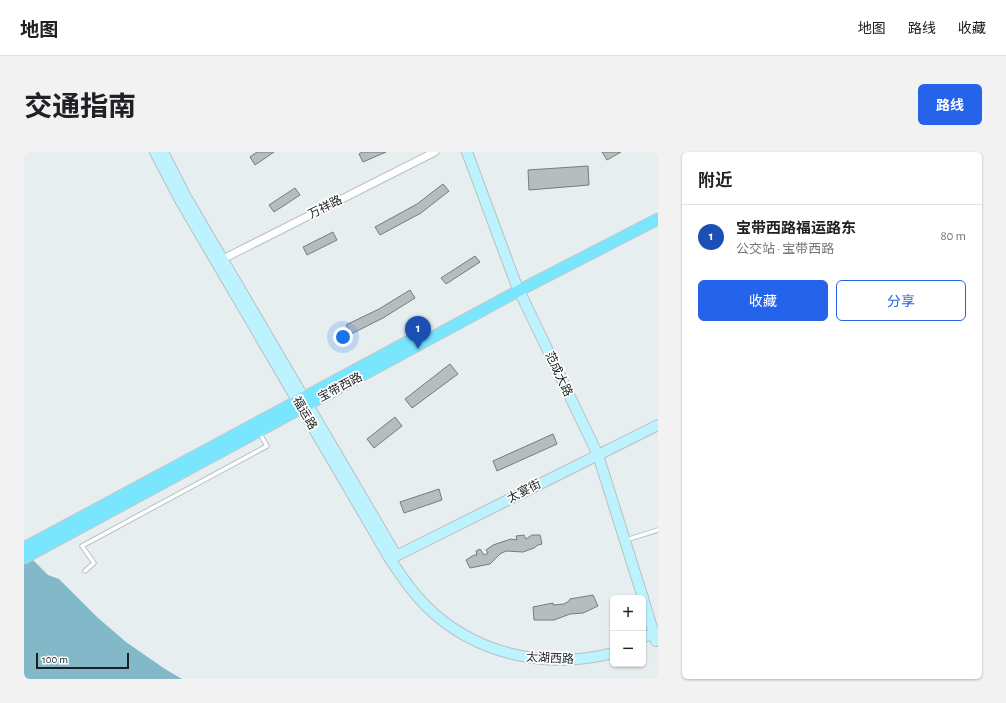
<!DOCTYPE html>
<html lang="zh">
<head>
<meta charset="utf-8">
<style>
  :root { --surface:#fff; --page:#f2f2f2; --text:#202124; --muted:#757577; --line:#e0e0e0; --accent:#2563eb }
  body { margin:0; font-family:"Alegreya Sans","Noto Sans SC",sans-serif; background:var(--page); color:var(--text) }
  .controls { position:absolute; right:12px; bottom:12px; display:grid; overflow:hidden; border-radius:6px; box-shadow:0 1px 3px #0004 }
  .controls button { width:36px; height:36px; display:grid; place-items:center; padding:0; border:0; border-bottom:1px solid var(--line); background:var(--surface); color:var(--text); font:20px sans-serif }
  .scale { position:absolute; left:12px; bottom:10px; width:93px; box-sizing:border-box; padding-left:4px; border:2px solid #1c1e1f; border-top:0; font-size:11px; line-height:14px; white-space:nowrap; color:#1c1e1f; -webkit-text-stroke:3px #fff; paint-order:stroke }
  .you { position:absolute; left:319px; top:185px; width:14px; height:14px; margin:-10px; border:3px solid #fff; border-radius:50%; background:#1a73e8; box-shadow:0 0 0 6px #1a73e833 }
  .badge { display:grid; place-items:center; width:26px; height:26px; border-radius:50%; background:var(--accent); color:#fff; font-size:13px; font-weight:700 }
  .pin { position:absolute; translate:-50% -33px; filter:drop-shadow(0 1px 2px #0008) }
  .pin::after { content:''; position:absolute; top:21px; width:14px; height:12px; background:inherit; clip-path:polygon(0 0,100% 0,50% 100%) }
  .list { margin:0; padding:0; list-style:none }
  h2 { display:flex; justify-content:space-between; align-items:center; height:52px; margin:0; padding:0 16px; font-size:17px }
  h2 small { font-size:13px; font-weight:400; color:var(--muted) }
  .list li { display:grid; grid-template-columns:26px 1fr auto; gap:12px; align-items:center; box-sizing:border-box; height:64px; padding:0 16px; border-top:1px solid var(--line) }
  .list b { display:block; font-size:15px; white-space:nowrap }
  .list p { margin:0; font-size:13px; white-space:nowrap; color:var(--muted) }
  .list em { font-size:13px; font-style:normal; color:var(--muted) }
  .actions { display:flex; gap:8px; padding:12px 16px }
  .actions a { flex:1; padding:9px 0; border:1px solid var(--accent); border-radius:6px; text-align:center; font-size:14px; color:var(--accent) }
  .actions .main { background:var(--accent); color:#fff }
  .map { position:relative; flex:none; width:634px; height:527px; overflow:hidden; border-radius:6px }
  header { display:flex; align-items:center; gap:24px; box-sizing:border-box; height:56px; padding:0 20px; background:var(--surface); border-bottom:1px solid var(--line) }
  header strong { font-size:19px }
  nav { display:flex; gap:22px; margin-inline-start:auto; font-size:14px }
  .intro { display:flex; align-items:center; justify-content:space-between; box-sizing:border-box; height:96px; padding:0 24px }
  h1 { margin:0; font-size:28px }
  .button { padding:10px 18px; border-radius:6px; background:var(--accent); color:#fff; font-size:14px; font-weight:700 }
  main { display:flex; gap:24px; padding:0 24px }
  aside { flex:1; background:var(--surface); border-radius:6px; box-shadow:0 1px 3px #0004 }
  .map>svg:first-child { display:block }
  .water { fill:#83b8c8 }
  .building { fill:#b7bdbf; stroke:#767b7d }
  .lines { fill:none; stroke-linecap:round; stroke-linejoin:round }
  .lane-casing { stroke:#bac0c2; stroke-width:5.5 }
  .street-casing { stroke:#bac0c2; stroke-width:9 }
  .secondary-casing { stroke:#bac0c2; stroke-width:12 }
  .primary-casing { stroke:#c9c9c9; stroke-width:13 }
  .lane { stroke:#fff; stroke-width:3.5 }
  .street { stroke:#fff; stroke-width:7 }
  .secondary { stroke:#bcf3fe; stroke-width:10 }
  .primary { stroke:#79e6fe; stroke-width:11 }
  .labels { text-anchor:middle; stroke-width:3.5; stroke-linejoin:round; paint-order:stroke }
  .street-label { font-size:12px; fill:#1c1e1f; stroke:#fff }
</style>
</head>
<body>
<header>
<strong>地图</strong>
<nav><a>地图</a><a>路线</a><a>收藏</a></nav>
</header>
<div class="intro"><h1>交通指南</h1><a class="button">路线</a></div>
<main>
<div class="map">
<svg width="634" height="527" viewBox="0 0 634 527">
  <rect width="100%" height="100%" fill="#e7eef0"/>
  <polygon class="water" points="0,396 8,407 24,423 35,427 73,465 102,490 141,517 158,527 0,527"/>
  <g class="building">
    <polygon points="233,0 250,0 231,13 226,5"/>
    <polygon points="338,0 362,0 339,10 335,2"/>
    <polygon points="578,0 597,0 583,8"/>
    <polygon points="564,14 565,33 505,38 504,18"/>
    <polygon points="419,32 425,39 397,61 356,83 351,75 393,52"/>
    <polygon points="271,36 276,43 250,60 245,53"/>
    <polygon points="309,80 313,88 283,103 279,95"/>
    <polygon points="451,104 456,110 422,132 417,126"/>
    <polygon points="386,138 391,146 359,166 327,182 322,173 355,157"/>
    <polygon points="426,212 434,222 388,256 381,247"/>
    <polygon points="371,265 378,274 350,296 343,287"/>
    <polygon points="529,282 533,292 473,319 469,309"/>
    <polygon points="415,337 418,348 380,361 376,350"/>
    <polygon points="500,383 502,387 508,383 516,383 518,392 514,393 510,396 499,400 482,399 476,402 466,412 446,416 442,408 450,403 453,403 452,399 456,397 460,403 464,401 462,398 469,393 487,387 493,388 492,384"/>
    <polygon points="569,443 574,454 559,461 546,462 530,468 510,468 509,455 529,451 529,453 540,452 545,449 546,447"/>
  </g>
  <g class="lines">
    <defs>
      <g id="lane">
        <polyline points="602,388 634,378"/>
        <polyline points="61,419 70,411 58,394 243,294 235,280"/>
      </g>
      <polyline id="street" points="195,109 411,0"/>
      <g id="secondary">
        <path d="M 131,0 L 156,48 L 366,407 C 377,424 389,441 403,455 C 452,503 524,518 589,501"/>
        <polyline points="139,0 162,45 369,398"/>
        <polyline points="443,0 492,132 574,303 619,446"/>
        <polyline points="366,407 634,273"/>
        <polyline points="619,446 632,489"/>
        <polyline points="619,485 634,481"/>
      </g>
      <g id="primary">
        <polyline points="0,396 385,189"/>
        <polyline points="0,406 496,138 634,67"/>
      </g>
    </defs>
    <use href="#lane" class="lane-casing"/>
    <use href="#street" class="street-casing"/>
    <use href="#secondary" class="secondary-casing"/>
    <use href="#primary" class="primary-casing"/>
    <use href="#lane" class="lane"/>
    <use href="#street" class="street"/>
    <use href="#secondary" class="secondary"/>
    <use href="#primary" class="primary"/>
  </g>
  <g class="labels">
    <g class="street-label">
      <text transform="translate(301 55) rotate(-27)" y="4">万祥路</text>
      <text transform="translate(535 222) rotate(65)" y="4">范成大路</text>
      <text transform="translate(316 235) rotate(-28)" y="4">宝带西路</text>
      <text transform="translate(281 261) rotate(60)" y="4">福运路</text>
      <text transform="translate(500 339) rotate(-27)" y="4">太宴街</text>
      <text transform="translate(526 506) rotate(3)" y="4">太湖西路</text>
    </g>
  </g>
</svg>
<div class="controls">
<button>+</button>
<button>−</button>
</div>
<div class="scale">100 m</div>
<div class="you"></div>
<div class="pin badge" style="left:394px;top:197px;background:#1a4fb4">1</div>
</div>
<aside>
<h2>附近<small></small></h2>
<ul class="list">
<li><span class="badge" style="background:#1a4fb4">1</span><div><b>宝带西路福运路东</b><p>公交站 · 宝带西路</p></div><em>80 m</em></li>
</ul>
<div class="actions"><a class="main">收藏</a><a>分享</a></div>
</aside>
</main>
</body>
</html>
